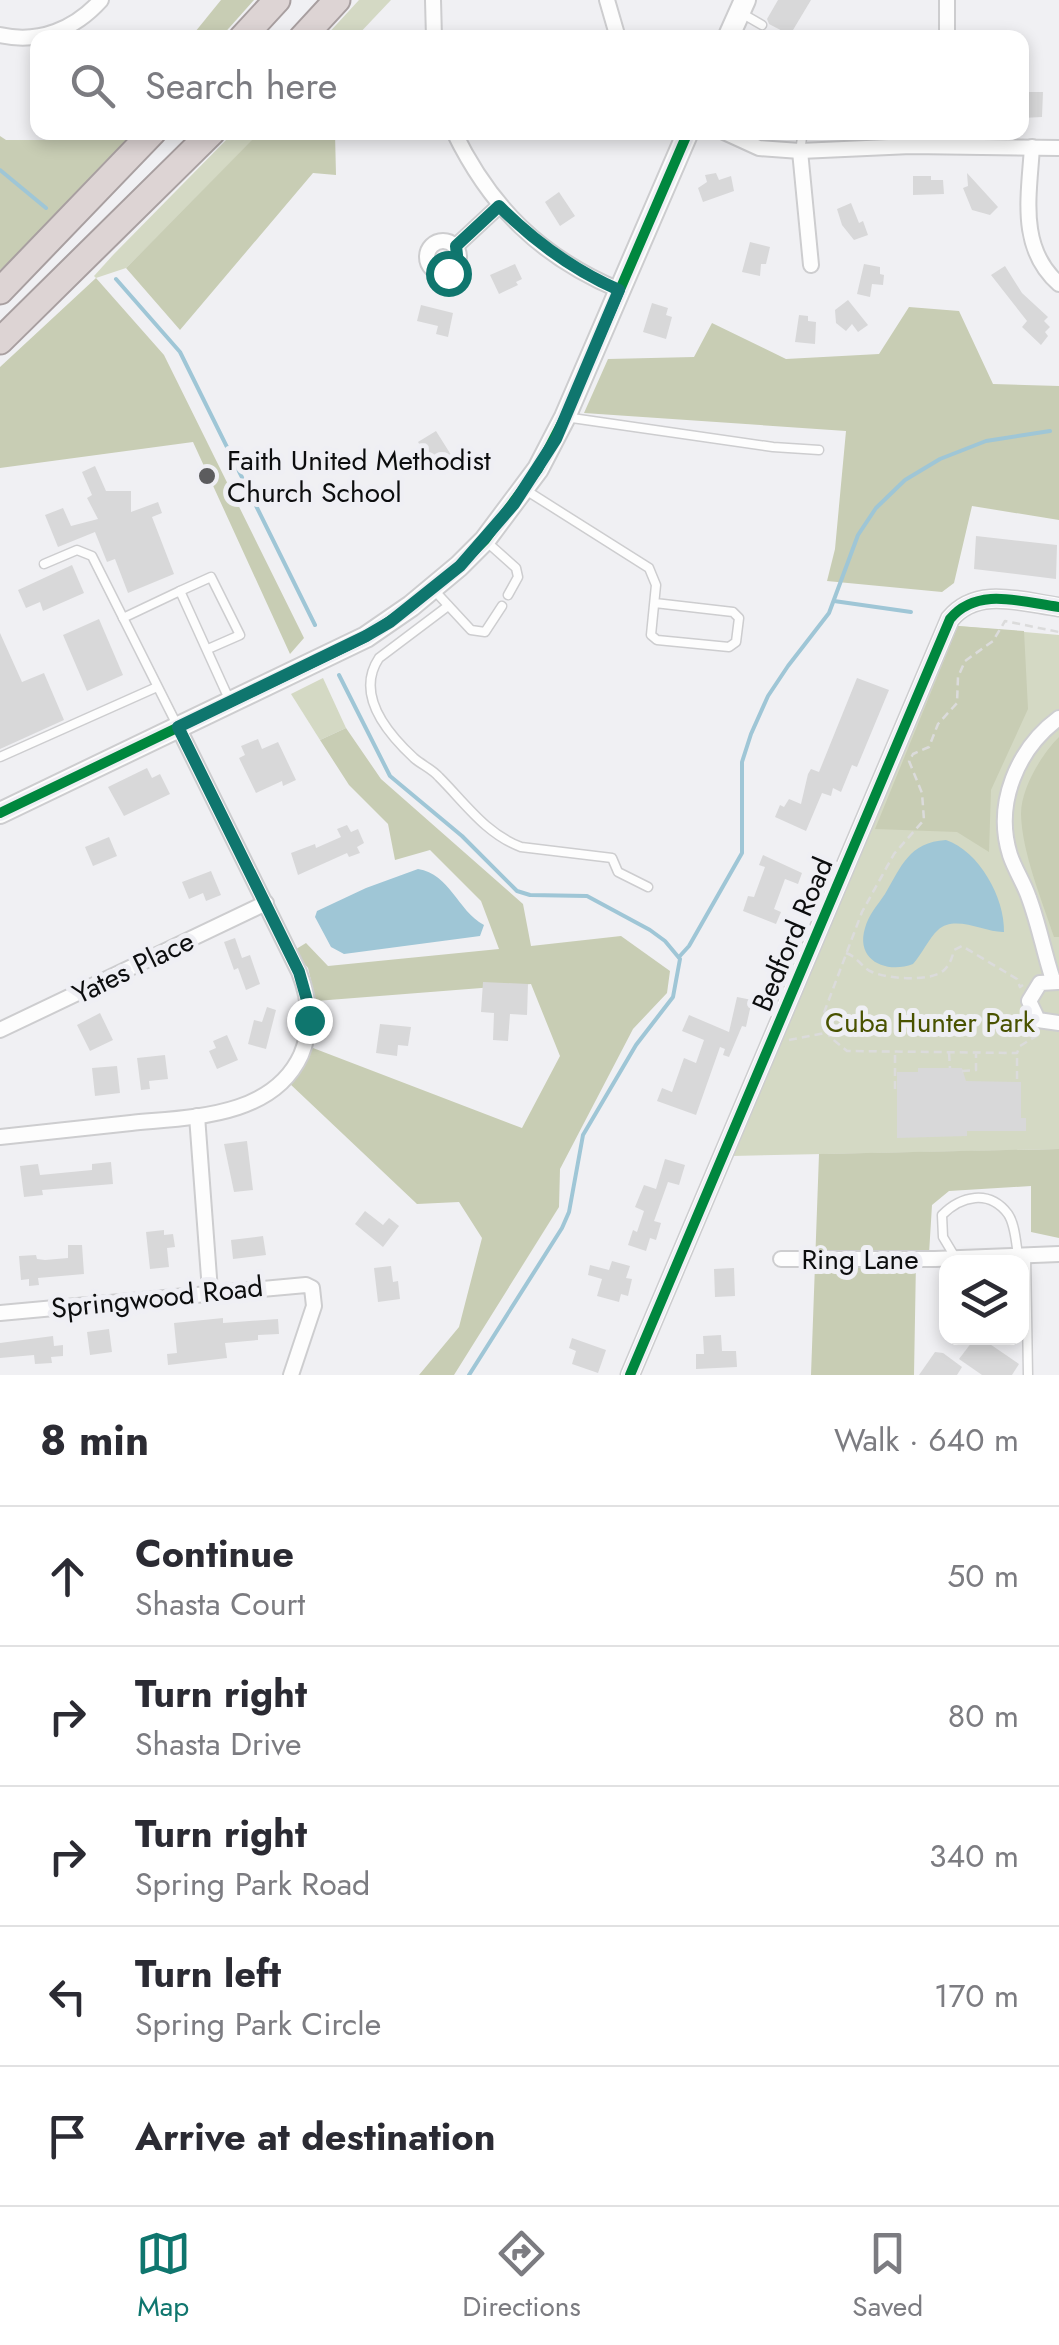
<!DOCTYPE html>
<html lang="en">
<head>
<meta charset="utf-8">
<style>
  :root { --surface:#fff; --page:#f7f7f7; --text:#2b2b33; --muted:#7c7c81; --line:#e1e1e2; --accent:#0f766e }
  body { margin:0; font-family:Jost,sans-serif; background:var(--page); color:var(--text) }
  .controls { position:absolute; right:30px; bottom:30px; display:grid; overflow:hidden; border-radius:20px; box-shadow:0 5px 15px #0003 }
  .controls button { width:90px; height:90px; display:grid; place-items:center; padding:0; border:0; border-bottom:2px solid var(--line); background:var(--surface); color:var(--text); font:50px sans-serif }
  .stop { position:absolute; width:30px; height:30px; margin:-22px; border:8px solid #0f766e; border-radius:50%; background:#fff }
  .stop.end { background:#0f766e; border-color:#fff; box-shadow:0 2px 10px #0008 }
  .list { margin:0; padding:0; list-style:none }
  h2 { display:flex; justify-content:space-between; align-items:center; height:130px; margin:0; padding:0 40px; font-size:42px }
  h2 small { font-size:32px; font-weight:400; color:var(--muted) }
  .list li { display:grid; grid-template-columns:65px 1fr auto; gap:30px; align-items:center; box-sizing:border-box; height:140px; padding:0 40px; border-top:2px solid var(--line) }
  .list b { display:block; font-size:38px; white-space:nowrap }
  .list p { margin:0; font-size:32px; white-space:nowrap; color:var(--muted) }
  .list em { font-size:32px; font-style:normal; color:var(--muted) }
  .icon { flex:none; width:55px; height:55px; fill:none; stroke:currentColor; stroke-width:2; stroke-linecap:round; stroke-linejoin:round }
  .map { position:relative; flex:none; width:1059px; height:1375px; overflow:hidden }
  .search { position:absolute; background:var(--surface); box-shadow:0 5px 15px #0003; left:30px; right:30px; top:30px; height:110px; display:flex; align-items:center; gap:25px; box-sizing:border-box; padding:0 35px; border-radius:20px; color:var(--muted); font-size:38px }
  .sheet { height:830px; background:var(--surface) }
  nav { display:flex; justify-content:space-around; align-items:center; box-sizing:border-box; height:140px; border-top:2px solid var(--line); background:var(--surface); font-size:28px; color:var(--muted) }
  nav a { display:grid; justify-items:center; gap:5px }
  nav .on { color:var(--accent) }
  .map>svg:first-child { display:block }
  .green { fill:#d4d9c4 }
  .forest { fill:#c8cdb4 }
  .water { fill:#9fc6d6 }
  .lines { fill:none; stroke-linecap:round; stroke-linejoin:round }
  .stream { stroke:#9fc6d6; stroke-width:4 }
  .building { fill:#d8d8d9 }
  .service-casing { stroke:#cdcdcf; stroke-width:11 }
  .minor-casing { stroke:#cdcdcf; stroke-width:18 }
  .tertiary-casing { stroke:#cdcdcf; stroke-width:21 }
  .secondary-casing { stroke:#cdcdcf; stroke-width:24 }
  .motorway-casing { stroke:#a89fa0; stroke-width:29 }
  .path { stroke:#dbdbdb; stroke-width:2.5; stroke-dasharray:8 5; stroke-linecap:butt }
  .service { stroke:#fdfdfd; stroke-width:8 }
  .minor { stroke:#fdfdfd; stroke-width:14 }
  .tertiary { stroke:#fdfdfd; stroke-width:18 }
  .secondary { stroke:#fdfdfd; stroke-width:20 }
  .motorway { stroke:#ddd4d4; stroke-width:25 }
  .cycleway-casing { stroke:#efeff4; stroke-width:16 }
  .cycleway { stroke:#00873e; stroke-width:10 }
  .route { stroke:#0f766e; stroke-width:12 }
  .poi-dot { fill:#5c5c5e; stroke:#efeff4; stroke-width:4 }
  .labels { text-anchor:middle; stroke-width:10; stroke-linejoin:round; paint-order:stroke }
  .poi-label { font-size:28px; fill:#0c0d0e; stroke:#efeff4; text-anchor:start }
  .street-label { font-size:28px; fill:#0c0d0e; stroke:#efeff4 }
  .park-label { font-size:28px; fill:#495200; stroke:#efeff4 }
</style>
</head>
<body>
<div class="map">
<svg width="1059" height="1375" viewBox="0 0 1059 1375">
  <rect width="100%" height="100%" fill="#f0f0f3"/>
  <g class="green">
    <polygon points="359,0 391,0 356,37 325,37"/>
    <polygon points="234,132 260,133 126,268 96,278 94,276 113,255"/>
    <polygon points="958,626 1059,635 1059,1149 732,1156"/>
    <polygon points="323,678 346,728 320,740 291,694"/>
  </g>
  <g class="forest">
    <polygon points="221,0 254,0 221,37 191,37"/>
    <polygon points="260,132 335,133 336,175 313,173 180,330 126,268"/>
    <polygon points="118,133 139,133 113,163 0,270 0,136 6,140 111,140"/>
    <polygon points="96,278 164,355 304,638 290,654 193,442 0,468 0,367"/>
    <polygon points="909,307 959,311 993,384 1059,386 1059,520 972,506 954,583 942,592 827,581 835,549 846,431 584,413 608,359 694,357 712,323 786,359 879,354"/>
    <polygon points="958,626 1024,631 1028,709 991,790 989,852 957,832 875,829"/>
    <polygon points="346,728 381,779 523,904 531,946 621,936 670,971 667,993 633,1029 560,1169 559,1207 454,1375 419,1375 459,1327 482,1238 459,1202 417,1204 289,1083 313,1048 522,1128 560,1056 531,984 316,1001 308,968 293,951 306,943 328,966 499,949 481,901 430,850 395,860 388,824 349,785 320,740"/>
    <path d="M 1059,737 L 1059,937 L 1054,937 C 1042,900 1022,853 1021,814 C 1021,788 1042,754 1059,737 Z"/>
    <polygon points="1059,1149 1059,1238 1031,1232 1031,1186 949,1191 932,1205 929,1254 916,1261 914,1375 811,1375 819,1154"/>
  </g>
  <g class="water">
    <path d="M 946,840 C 979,851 1005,898 1004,932 C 986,933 955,914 938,930 C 929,938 922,954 913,964 C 887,974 855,961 865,928 C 869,914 877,906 885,894 C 901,867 909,842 946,840 Z"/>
    <path d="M 418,869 C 450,874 457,910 484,925 L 480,936 L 344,954 L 331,947 L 315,917 L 317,911 L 366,888 Z"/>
  </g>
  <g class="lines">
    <g class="stream">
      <polyline points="0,170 46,208"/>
      <polyline points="116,279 180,352 315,625"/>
      <polyline points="834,601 911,612"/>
      <polyline points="339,675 390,776 462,836 517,891 530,895 587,896 650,930 665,941 680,959 673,997 636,1045 583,1135 569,1212 562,1228 469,1375"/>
      <polyline points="679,957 689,946 742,853 742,762 751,734 768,696 788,666 829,613 858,535 876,508 905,480 940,459 986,441 1050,431"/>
    </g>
  </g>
  <g class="building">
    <polygon points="778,0 811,0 790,35 769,24 767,19"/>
    <polygon points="1022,92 1043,92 1042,117 1022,118"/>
    <polygon points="716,173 719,180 731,176 734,191 703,202 698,188 707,182 705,175"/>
    <polygon points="967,173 998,207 990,215 972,210 963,188 968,186"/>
    <polygon points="913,176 931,176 931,180 943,180 944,194 913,195"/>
    <polygon points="559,192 575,216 560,226 545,202"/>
    <polygon points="851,203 859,223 863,221 868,235 854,240 842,225 837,209"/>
    <polygon points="750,242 770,247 766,264 761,264 760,276 742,272"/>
    <polygon points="515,264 522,279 516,282 518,285 499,294 490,275"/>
    <polygon points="864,264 880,267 880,274 884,275 883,285 872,284 870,297 857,294"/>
    <polygon points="1005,266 1022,293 1048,317 1044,321 1050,327 1045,332 1048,336 1041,345 1022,327 1027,321 991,275"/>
    <polygon points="848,300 868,325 858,332 852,324 846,331 836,323 835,310"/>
    <polygon points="652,303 668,308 666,315 672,317 666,339 643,332"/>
    <polygon points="421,305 453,313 448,337 436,334 438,326 417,321"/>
    <polygon points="799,315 808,316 808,321 816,322 815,344 795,342"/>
    <polygon points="436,431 453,458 435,470 418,442"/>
    <polygon points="95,466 106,491 131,491 131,512 158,502 162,513 152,517 174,574 128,593 115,559 107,562 95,532 58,547 45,515 63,508 71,526 98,519 87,498 92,495 82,472"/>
    <polygon points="976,536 1057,545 1056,579 974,569"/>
    <polygon points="72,565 84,593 43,611 40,602 26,608 18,590"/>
    <polygon points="99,619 123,675 87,691 63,635"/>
    <polygon points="0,633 22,682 44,673 64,720 0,749"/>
    <polygon points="857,678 889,690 857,767 852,765 841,792 833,788 831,796 822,793 806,831 775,817 780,805 784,807 789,799 801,804 808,774 811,769 819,772"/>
    <polygon points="258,739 262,749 278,742 296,780 283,786 282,781 256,793 239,758 245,755 241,746"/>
    <polygon points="147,768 152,778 160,774 170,794 124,816 108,787"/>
    <polygon points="347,825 351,832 358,829 364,843 357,847 360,853 349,857 347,853 298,875 291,853 315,844 316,848 341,837 337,829"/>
    <polygon points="109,837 117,856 93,866 85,847"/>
    <polygon points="763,855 802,873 798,884 785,879 774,909 781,912 776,924 743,911 748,896 754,897 765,867 759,865"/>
    <polygon points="211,871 221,895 206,901 203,893 189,899 182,882"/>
    <polygon points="235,938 242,958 250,955 260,984 246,990 238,968 234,970 224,942"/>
    <polygon points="483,982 528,984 527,1015 510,1014 508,1041 493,1040 494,1013 481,1012"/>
    <polygon points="737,997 752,1000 746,1027 742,1026 729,1057 723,1055 725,1049 720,1047 696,1115 657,1101 662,1088 672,1092 684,1058 696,1063 704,1040 682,1031 689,1015 729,1032"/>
    <polygon points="267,1007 276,1010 266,1049 248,1044 254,1020 262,1022"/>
    <polygon points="100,1013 113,1040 90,1051 77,1025"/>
    <polygon points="380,1024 411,1027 408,1046 398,1045 397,1056 376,1053"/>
    <polygon points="227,1035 238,1060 217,1069 209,1051 216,1048 213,1041"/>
    <polygon points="165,1055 168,1079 149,1081 150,1089 141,1090 137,1058"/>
    <polygon points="117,1066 120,1093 95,1096 92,1068"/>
    <polygon points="918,1068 962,1068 966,1081 1021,1082 1021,1118 1026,1118 1026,1131 967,1131 967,1136 897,1138 897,1072 918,1072"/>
    <polygon points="247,1141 253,1190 234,1192 224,1144"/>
    <polygon points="665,1159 685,1165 679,1185 668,1182 654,1221 661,1223 656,1240 650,1238 646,1251 628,1245 633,1230 637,1232 644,1211 635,1207 644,1185 656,1189"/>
    <polygon points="111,1162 113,1184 42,1190 43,1195 24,1197 20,1166 38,1164 40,1175 92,1170 92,1164"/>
    <polygon points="365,1211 383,1225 389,1218 399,1226 383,1247 355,1224"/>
    <polygon points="164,1230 164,1235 173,1234 175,1247 167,1248 169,1267 150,1269 146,1232"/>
    <polygon points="263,1236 266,1255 233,1259 231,1240"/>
    <polygon points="68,1245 82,1245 84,1274 38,1278 39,1285 29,1286 29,1279 21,1280 19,1256 36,1255 37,1259 45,1260 68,1258"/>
    <polygon points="612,1261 630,1266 626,1278 632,1279 628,1296 621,1294 619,1302 597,1296 602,1279 588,1275 590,1265 609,1270"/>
    <polygon points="391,1266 393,1282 398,1281 400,1299 378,1302 374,1268"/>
    <polygon points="734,1268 735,1296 715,1297 714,1269"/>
    <polygon points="223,1318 223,1323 278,1319 279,1334 258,1335 258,1340 225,1343 227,1358 168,1365 167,1354 177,1353 174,1323"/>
    <polygon points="109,1329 112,1352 90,1355 87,1332"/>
    <polygon points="721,1335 722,1351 736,1351 737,1367 696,1369 696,1354 704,1354 703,1336"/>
    <polygon points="53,1336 54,1346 63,1345 63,1356 51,1357 52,1363 35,1364 34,1355 0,1358 0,1343"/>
    <polygon points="572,1338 606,1350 598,1373 572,1364 576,1351 569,1348"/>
    <polygon points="975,1338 981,1338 1019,1364 1012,1375 982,1375 959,1359"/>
    <polygon points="935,1352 943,1353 962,1367 957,1375 919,1375"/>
  </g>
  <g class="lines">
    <defs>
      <g id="service">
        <polyline points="743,14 762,25"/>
        <polyline points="796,132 802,138 800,151"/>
        <polyline points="565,417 773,447 819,450"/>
        <polyline points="524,489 649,568 656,585 651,635 657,640 729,647 736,642 739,618 733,612 655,603"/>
        <polyline points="488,543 516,568 518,577 508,595"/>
        <polyline points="44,564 77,550 92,556 178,727"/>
        <polyline points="433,589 471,630 485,632 502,606"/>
        <polyline points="180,591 211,577 240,635 208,649"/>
        <path d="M 448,606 L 379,658 C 355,694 387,733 414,758 C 422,765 432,769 439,777 C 465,803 486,834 521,847 L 612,858 L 618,872 L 648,887"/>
        <polyline points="123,618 180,591 229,699"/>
        <polyline points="0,757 157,687"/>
        <polyline points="1026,1255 1028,1375"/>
        <path d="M 955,1257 L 943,1237 L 942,1215 C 961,1196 989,1189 1008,1214 C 1015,1224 1016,1243 1018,1255"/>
      </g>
      <g id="minor">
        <polyline points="433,0 434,38"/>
        <polyline points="607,0 618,38"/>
        <polyline points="947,0 947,38"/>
        <path d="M 0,35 C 39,44 75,29 101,0"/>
        <path d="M 454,132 C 491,208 541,257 619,290"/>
        <polyline points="724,132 759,148 800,151 911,146 1059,148"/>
        <path d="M 1032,147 C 1029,196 1018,248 1059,284"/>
        <polyline points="800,151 811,265"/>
        <circle cx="443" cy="257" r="16"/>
        <polyline points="456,246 499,206"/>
        <path d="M 1053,980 C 1044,953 1039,925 1029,898 C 1024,883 1015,870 1010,855 C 994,804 1017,749 1059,718"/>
        <polyline points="1058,982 1040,983 1029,1001 1038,1020 1059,1023"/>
        <polyline points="0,1030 266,903"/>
        <polyline points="197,1116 210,1291"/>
        <path d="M 0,1137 C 44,1132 87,1128 131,1123 C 190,1117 272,1118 301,1055 C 313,1027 310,1000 299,972 L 178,727"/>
        <polyline points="781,1259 935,1259 1059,1254"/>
        <polyline points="0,1313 306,1285 312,1288 314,1306 291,1375"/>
      </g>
      <path id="tertiary" d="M 630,1375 L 950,619 C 977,586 1022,602 1059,607"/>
      <g id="secondary">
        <polyline points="728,38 745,0"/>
        <polyline points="0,813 366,637 411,606 459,566 485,540 538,469 565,417 688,132"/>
      </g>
      <g id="motorway">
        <polyline points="242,38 277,0"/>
        <polyline points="302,38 337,0"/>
        <polyline points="0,291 153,132"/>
        <polyline points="0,341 212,132"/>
      </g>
    </defs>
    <use href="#service" class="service-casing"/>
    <use href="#minor" class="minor-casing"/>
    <use href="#tertiary" class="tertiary-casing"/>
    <use href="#secondary" class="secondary-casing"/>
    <use href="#motorway" class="motorway-casing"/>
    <g class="path">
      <path d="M 846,953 C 858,957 861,967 872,972 C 888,979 929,982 943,971 C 950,965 952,958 954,950 L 962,946 L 1017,979 L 1020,987 L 1023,985"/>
      <polyline points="1038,1035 1020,1046 1017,1053 847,1051 830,1037 822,1018 862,912 894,854 924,820 922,793 909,761 913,754 929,747 938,724 957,703 958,677 965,661 993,641 1005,621 1059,632"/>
      <polyline points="789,1040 825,1033"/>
      <polyline points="949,1053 950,1068"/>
      <polyline points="962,1071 976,1070 976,1054"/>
      <polyline points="1017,1079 1017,1054"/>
      <polyline points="895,1089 895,1053"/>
    </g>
    <use href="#service" class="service"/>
    <use href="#minor" class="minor"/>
    <use href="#tertiary" class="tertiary"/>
    <use href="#secondary" class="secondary"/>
    <use href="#motorway" class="motorway"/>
    <defs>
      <g id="cycleway">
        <polyline points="0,813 366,637 411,606 459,566 485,540 538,469 565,417 688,132"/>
        <path d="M 630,1375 L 950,619 C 977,586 1022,602 1059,607"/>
      </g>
    </defs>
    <use href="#cycleway" class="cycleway-casing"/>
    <use href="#cycleway" class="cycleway"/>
  </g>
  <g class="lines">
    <path class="route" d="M 309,1020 L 308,1004 L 299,972 L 178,727 L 366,636 L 390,622 L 460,566 L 514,504 L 556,439 L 619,290 C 573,270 534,241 499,206 L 456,246 L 458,264 L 448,273"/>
  </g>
  <circle class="poi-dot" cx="207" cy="476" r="10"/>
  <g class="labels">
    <g class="poi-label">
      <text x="227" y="470">Faith United Methodist<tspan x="227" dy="32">Church School</tspan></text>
    </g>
    <g class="street-label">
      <text transform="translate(792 934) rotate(-67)" y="10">Bedford Road</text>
      <text transform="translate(133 967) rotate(-26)" y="10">Yates Place</text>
      <text x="860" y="1269">Ring Lane</text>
      <text transform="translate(157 1297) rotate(-6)" y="10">Springwood Road</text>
    </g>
    <g class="park-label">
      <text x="930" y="1032">Cuba Hunter Park</text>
    </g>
  </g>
</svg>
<div class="controls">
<button><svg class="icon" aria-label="layers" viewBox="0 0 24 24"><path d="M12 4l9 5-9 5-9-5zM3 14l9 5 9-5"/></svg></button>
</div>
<div class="stop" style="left:448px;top:273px"></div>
<div class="stop end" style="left:309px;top:1020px"></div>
<div class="search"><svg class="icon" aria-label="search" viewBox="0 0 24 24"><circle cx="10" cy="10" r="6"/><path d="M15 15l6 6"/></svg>Search here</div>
</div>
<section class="sheet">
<h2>8 min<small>Walk · 640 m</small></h2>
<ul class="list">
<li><svg class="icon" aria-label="ahead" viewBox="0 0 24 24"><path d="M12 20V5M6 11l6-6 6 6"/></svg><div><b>Continue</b><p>Shasta Court</p></div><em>50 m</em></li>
<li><svg class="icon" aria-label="right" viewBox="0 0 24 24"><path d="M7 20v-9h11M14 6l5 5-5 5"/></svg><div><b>Turn right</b><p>Shasta Drive</p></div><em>80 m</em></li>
<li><svg class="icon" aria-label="right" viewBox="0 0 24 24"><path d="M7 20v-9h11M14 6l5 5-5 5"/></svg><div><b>Turn right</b><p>Spring Park Road</p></div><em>340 m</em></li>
<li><svg class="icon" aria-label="left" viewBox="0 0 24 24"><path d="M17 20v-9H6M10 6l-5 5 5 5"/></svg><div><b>Turn left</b><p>Spring Park Circle</p></div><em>170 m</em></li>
<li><svg class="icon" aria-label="arrive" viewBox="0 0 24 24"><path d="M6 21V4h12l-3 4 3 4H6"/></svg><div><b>Arrive at destination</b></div></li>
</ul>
</section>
<nav>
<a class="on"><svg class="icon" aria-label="map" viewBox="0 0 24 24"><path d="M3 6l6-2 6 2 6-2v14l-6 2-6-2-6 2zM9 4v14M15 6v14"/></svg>Map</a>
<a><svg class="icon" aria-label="directions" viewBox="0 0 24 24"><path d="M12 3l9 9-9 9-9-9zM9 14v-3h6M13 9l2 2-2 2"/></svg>Directions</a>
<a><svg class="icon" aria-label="saved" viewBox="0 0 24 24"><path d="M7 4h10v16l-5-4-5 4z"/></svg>Saved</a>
</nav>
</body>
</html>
